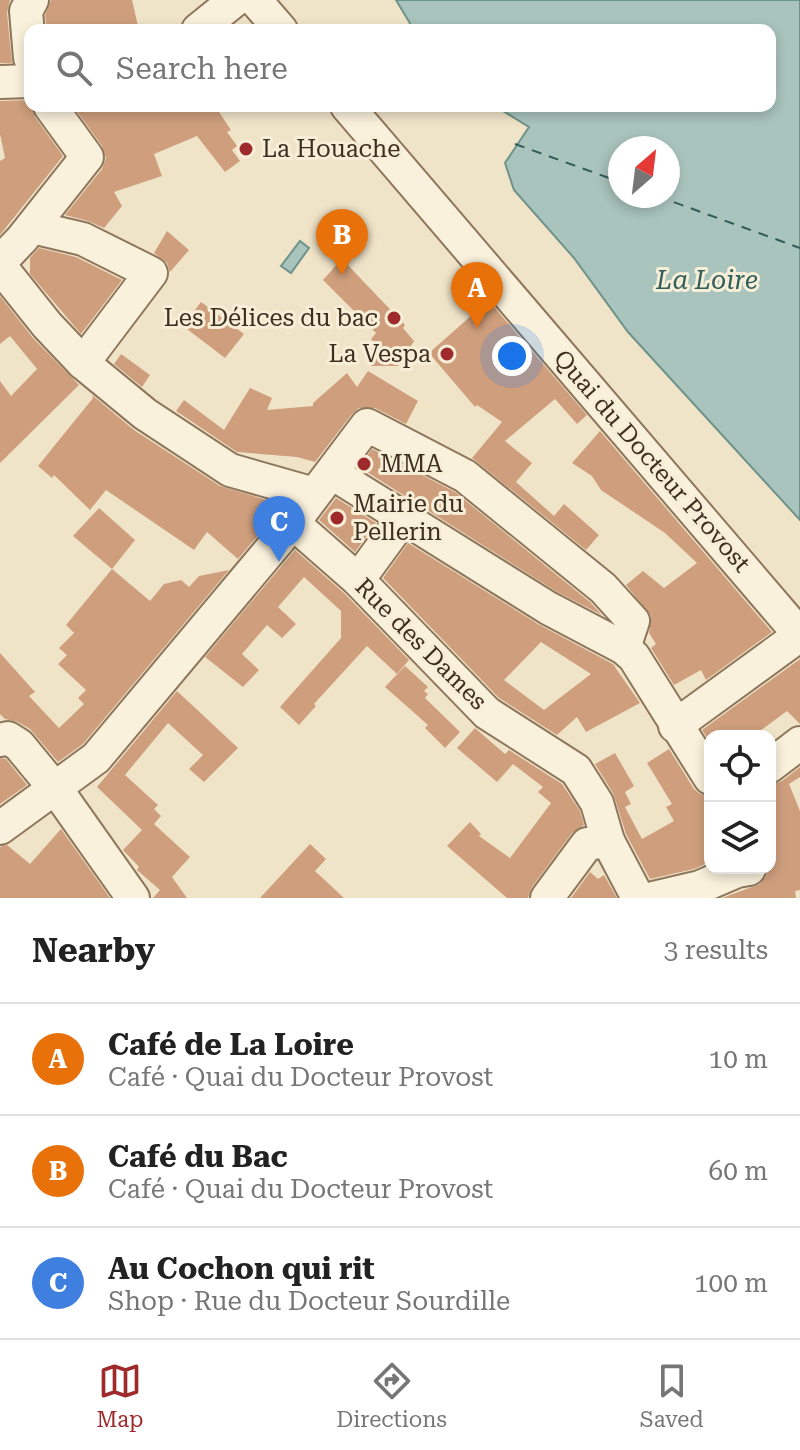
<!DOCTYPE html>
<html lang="en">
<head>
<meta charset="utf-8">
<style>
  :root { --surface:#fff; --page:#f2f2f2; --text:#222; --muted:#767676; --line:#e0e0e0; --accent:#9e2a2b }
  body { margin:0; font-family:"Roboto Serif",serif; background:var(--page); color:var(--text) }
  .controls { position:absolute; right:24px; bottom:24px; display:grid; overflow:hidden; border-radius:16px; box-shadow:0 4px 12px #0003 }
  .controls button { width:72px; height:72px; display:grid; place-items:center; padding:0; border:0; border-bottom:2px solid var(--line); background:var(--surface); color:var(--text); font:40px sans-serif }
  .compass { position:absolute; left:608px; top:136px; width:72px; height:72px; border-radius:50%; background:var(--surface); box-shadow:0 4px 12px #0003; rotate:28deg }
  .you { position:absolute; left:512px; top:356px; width:28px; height:28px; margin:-20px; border:6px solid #fff; border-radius:50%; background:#1a73e8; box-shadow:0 0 0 12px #1a73e833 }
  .badge { display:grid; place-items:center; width:52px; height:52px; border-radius:50%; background:var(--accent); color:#fff; font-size:26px; font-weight:700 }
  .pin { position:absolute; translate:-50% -66px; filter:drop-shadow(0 2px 4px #0008) }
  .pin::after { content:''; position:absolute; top:42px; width:28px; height:24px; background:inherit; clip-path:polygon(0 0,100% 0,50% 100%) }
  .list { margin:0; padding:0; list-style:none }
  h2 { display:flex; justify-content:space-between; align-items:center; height:104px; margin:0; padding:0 32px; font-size:34px }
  h2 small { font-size:26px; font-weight:400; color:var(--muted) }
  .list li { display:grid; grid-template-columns:52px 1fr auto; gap:24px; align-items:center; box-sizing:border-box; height:112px; padding:0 32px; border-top:2px solid var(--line) }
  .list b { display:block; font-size:30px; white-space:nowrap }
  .list p { margin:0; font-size:26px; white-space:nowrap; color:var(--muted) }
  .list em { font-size:26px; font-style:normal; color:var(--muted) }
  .icon { flex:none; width:44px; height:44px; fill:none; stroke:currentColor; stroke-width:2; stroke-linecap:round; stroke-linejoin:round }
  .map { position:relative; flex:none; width:800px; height:898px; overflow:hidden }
  .search { position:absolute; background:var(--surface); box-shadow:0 4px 12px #0003; left:24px; right:24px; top:24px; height:88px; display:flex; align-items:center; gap:20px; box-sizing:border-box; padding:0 28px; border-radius:16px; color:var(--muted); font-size:30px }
  .sheet { height:440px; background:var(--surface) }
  nav { display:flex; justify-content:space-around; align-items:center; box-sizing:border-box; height:112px; border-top:2px solid var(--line); background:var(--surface); font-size:22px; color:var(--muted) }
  nav a { display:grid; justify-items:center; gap:4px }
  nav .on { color:var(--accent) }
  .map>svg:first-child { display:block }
  .water { fill:#a9c4bc; stroke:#6f938a; stroke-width:2; fill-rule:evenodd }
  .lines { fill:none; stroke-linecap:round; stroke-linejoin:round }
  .ferry { stroke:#2f5d5a; stroke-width:2; stroke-dasharray:10 8; stroke-linecap:butt }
  .building { fill:#cf9f7d; fill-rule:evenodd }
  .minor-casing { stroke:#8d765c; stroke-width:36 }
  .minor { stroke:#faf1dc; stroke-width:32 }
  .poi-dot { fill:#9e2a2b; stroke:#f7eed8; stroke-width:3 }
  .labels { text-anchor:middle; stroke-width:6; stroke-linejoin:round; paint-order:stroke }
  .poi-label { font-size:24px; fill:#3d2e20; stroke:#f7eed8; text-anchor:start }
  .street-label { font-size:24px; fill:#3d2e20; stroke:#f7eed8 }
  .water-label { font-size:26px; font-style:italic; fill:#2f5d5a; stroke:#f7eed8 }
</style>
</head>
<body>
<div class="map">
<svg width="800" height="898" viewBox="0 0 800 898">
  <rect width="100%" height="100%" fill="#f0e4c8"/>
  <g class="water">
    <path d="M 396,0 L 800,0 L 800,520 L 628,332 L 574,258 L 514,190 L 505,163 L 529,127 L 495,106 L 770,106 L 770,30 L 414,30 ZM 620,148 L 668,148 L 668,196 L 620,196 Z"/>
    <polygon points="300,241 309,248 291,273 281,266"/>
  </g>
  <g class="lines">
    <g class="ferry">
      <polyline points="515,144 620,182"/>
      <polyline points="657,196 800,248"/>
    </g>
  </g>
  <g class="building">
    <polygon points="0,0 10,0 7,13 12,63 0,63"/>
    <polygon points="51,0 132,0 139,30 47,30 45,15"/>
    <polygon points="30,100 35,117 63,156 0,235 0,161 5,158 0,134 0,101"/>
    <polygon points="73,106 215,106 231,130 227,132 237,146 232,150 240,161 225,172 197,136 154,154 162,176 114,192 122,206 104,228 88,221 65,215 102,169 106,158 102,146"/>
    <polygon points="167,231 189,250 170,272 167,263 154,253"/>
    <polygon points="39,248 76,257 122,280 81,334 30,274 30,258"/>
    <polygon points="342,259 405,325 403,328 414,341 398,366 371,366 380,354 376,350 379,348 371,339 376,333 323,280"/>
    <polygon points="0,296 33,338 79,385 0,463 0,381 11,396 37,369 10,336 0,344"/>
    <polygon points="201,302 244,334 225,358 183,326"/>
    <polygon points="481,307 494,307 587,415 577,424 555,399 505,441 532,463 516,482 554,516 564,504 599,535 586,550 472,458 502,422 477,405 475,407 429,353"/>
    <polygon points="121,354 150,375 142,387 114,364"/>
    <polygon points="368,371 418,401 406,424 375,408 359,408 352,414 315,462 297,457 237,452 176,411 184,400 224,430 250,388 272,398 267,410 313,406 313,403 347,373 357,387"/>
    <polygon points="92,395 134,430 220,486 280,504 280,509 238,559 207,532 194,550 106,490 90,510 54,475 52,478 38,466 93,398"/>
    <polygon points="600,431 772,632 706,680 701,670 674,685 651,648 656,644 649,633 651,616 626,585 643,571 664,588 697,563 665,533 601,490 592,476 572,463"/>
    <polygon points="372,449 455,492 590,602 602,615 557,592 359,467"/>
    <polygon points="336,498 376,523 355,552 319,520"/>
    <polygon points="99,508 135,540 112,569 73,536"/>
    <path d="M 408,543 L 538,624 L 613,664 L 640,703 L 586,732 L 577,717 L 557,735 L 499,698 L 383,578 ZM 541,642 L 591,674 L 544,710 L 504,680 Z"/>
    <polygon points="295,550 345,594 409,660 397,674 367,646 314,704 316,706 299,725 280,707 341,638 341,611 304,577 278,607 296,624 282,638 267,625 242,654 259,670 243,687 205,657"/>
    <polygon points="112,569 150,601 164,584 181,580 189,587 199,576 229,570 83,744 58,762 30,729 18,722 5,719 0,714 0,653 35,692 29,696 59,728 84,704 78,698 86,690 58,664 67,655 59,648 74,633 66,625"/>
    <polygon points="800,659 800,724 787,711 753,736 710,736 710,742 702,730"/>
    <polygon points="405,666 428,687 424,691 428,694 425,698 460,732 445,748 425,728 428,725 385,687"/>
    <polygon points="177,691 238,748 204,782 189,769 203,755 168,723 125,775 158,805 154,809 161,816 154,824 190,857 172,877 187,898 153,898 160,890 137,870 139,867 123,850 142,830 97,787"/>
    <polygon points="475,728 505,754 509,750 562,784 580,811 584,825 572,833 532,887 528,898 507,898 447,846 470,822 481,834 479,836 510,858 551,803 538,792 543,787 513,764 497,782 457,748"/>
    <polygon points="669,749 694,789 700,794 710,797 710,862 694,869 650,879 626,834 613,793 595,764 615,753 634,786 625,792 631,804 625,807 642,839 674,821 666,807 672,804 647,763"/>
    <polygon points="0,758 6,759 27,785 0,804"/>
    <polygon points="800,767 800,777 789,784 800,811 800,890 795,891 796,898 722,898 760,884 766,876 768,868 770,868 770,785 782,781"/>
    <polygon points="61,829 110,898 0,898 0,847 7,845 30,864"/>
    <polygon points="310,844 326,859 315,871 344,898 260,898"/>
    <polygon points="590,872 598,879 604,875 617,898 571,898"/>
  </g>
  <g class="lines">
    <defs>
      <g id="minor">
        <polyline points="255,0 281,30"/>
        <polyline points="198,30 235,0"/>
        <polyline points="30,58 26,11 32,0"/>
        <polyline points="0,82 30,81"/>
        <polyline points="347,106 800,635"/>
        <polyline points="32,227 83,239 151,273 83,363"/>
        <polyline points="0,262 22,239 87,157 50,106"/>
        <polyline points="0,266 47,325 83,363 145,414 230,470 314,494"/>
        <polyline points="332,473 548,608 624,648 634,657 710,778"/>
        <polyline points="293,523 358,580 487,713 576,770 597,803 608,841 587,844 547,898"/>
        <polyline points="358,580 404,517"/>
        <polyline points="675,726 800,635"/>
        <polyline points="0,740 8,738 19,745 61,796 133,898"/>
        <polyline points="770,766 800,743"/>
        <polyline points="0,828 96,758 293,523 367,425 465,476 603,588 633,621 624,648"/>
        <polyline points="608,841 638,898"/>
        <polyline points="653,898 700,887 737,871 749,869"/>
      </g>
    </defs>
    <use href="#minor" class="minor-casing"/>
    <use href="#minor" class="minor"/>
  </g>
  <g class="poi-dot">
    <circle cx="246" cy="149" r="8"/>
    <circle cx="394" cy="318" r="8"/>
    <circle cx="447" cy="354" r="8"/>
    <circle cx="364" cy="464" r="8"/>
    <circle cx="337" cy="518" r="8"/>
  </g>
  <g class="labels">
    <g class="poi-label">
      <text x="262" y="157">La Houache</text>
      <text x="378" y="326" text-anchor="end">Les Délices du bac</text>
      <text x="431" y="362" text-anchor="end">La Vespa</text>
      <text x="380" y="472">MMA</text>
      <text x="353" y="512">Mairie du<tspan x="353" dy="28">Pellerin</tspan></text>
    </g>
    <g class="street-label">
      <text transform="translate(652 461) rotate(49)" y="8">Quai du Docteur Provost</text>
      <text transform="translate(421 644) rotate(45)" y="8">Rue des Dames</text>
    </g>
    <g class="water-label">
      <text x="707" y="289">La Loire</text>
    </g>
  </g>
</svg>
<div class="controls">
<button><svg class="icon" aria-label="locate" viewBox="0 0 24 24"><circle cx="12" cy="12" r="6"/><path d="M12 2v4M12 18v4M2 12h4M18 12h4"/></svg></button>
<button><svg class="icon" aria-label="layers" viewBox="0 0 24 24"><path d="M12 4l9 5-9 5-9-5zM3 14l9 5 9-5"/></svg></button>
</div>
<svg class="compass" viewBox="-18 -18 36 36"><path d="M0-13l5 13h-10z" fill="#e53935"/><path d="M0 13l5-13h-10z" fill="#767676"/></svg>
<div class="you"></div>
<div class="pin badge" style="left:477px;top:328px;background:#e8710a">A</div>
<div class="pin badge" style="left:342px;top:275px;background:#e8710a">B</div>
<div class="pin badge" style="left:279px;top:562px;background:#3f7fe0">C</div>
<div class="search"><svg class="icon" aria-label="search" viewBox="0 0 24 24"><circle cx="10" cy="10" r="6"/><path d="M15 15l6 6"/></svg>Search here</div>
</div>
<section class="sheet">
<h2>Nearby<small>3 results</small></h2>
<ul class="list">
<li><span class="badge" style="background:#e8710a">A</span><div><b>Café de La Loire</b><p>Café · Quai du Docteur Provost</p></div><em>10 m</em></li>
<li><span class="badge" style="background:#e8710a">B</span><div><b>Café du Bac</b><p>Café · Quai du Docteur Provost</p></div><em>60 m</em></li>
<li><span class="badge" style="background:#3f7fe0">C</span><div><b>Au Cochon qui rit</b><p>Shop · Rue du Docteur Sourdille</p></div><em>100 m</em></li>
</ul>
</section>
<nav>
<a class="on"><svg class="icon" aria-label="map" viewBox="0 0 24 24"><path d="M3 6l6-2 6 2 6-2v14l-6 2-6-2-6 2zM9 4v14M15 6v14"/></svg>Map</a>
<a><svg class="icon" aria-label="directions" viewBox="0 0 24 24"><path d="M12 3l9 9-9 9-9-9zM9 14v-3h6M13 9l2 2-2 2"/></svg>Directions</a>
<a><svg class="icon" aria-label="saved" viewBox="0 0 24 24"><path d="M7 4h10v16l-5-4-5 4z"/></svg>Saved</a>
</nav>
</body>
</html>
